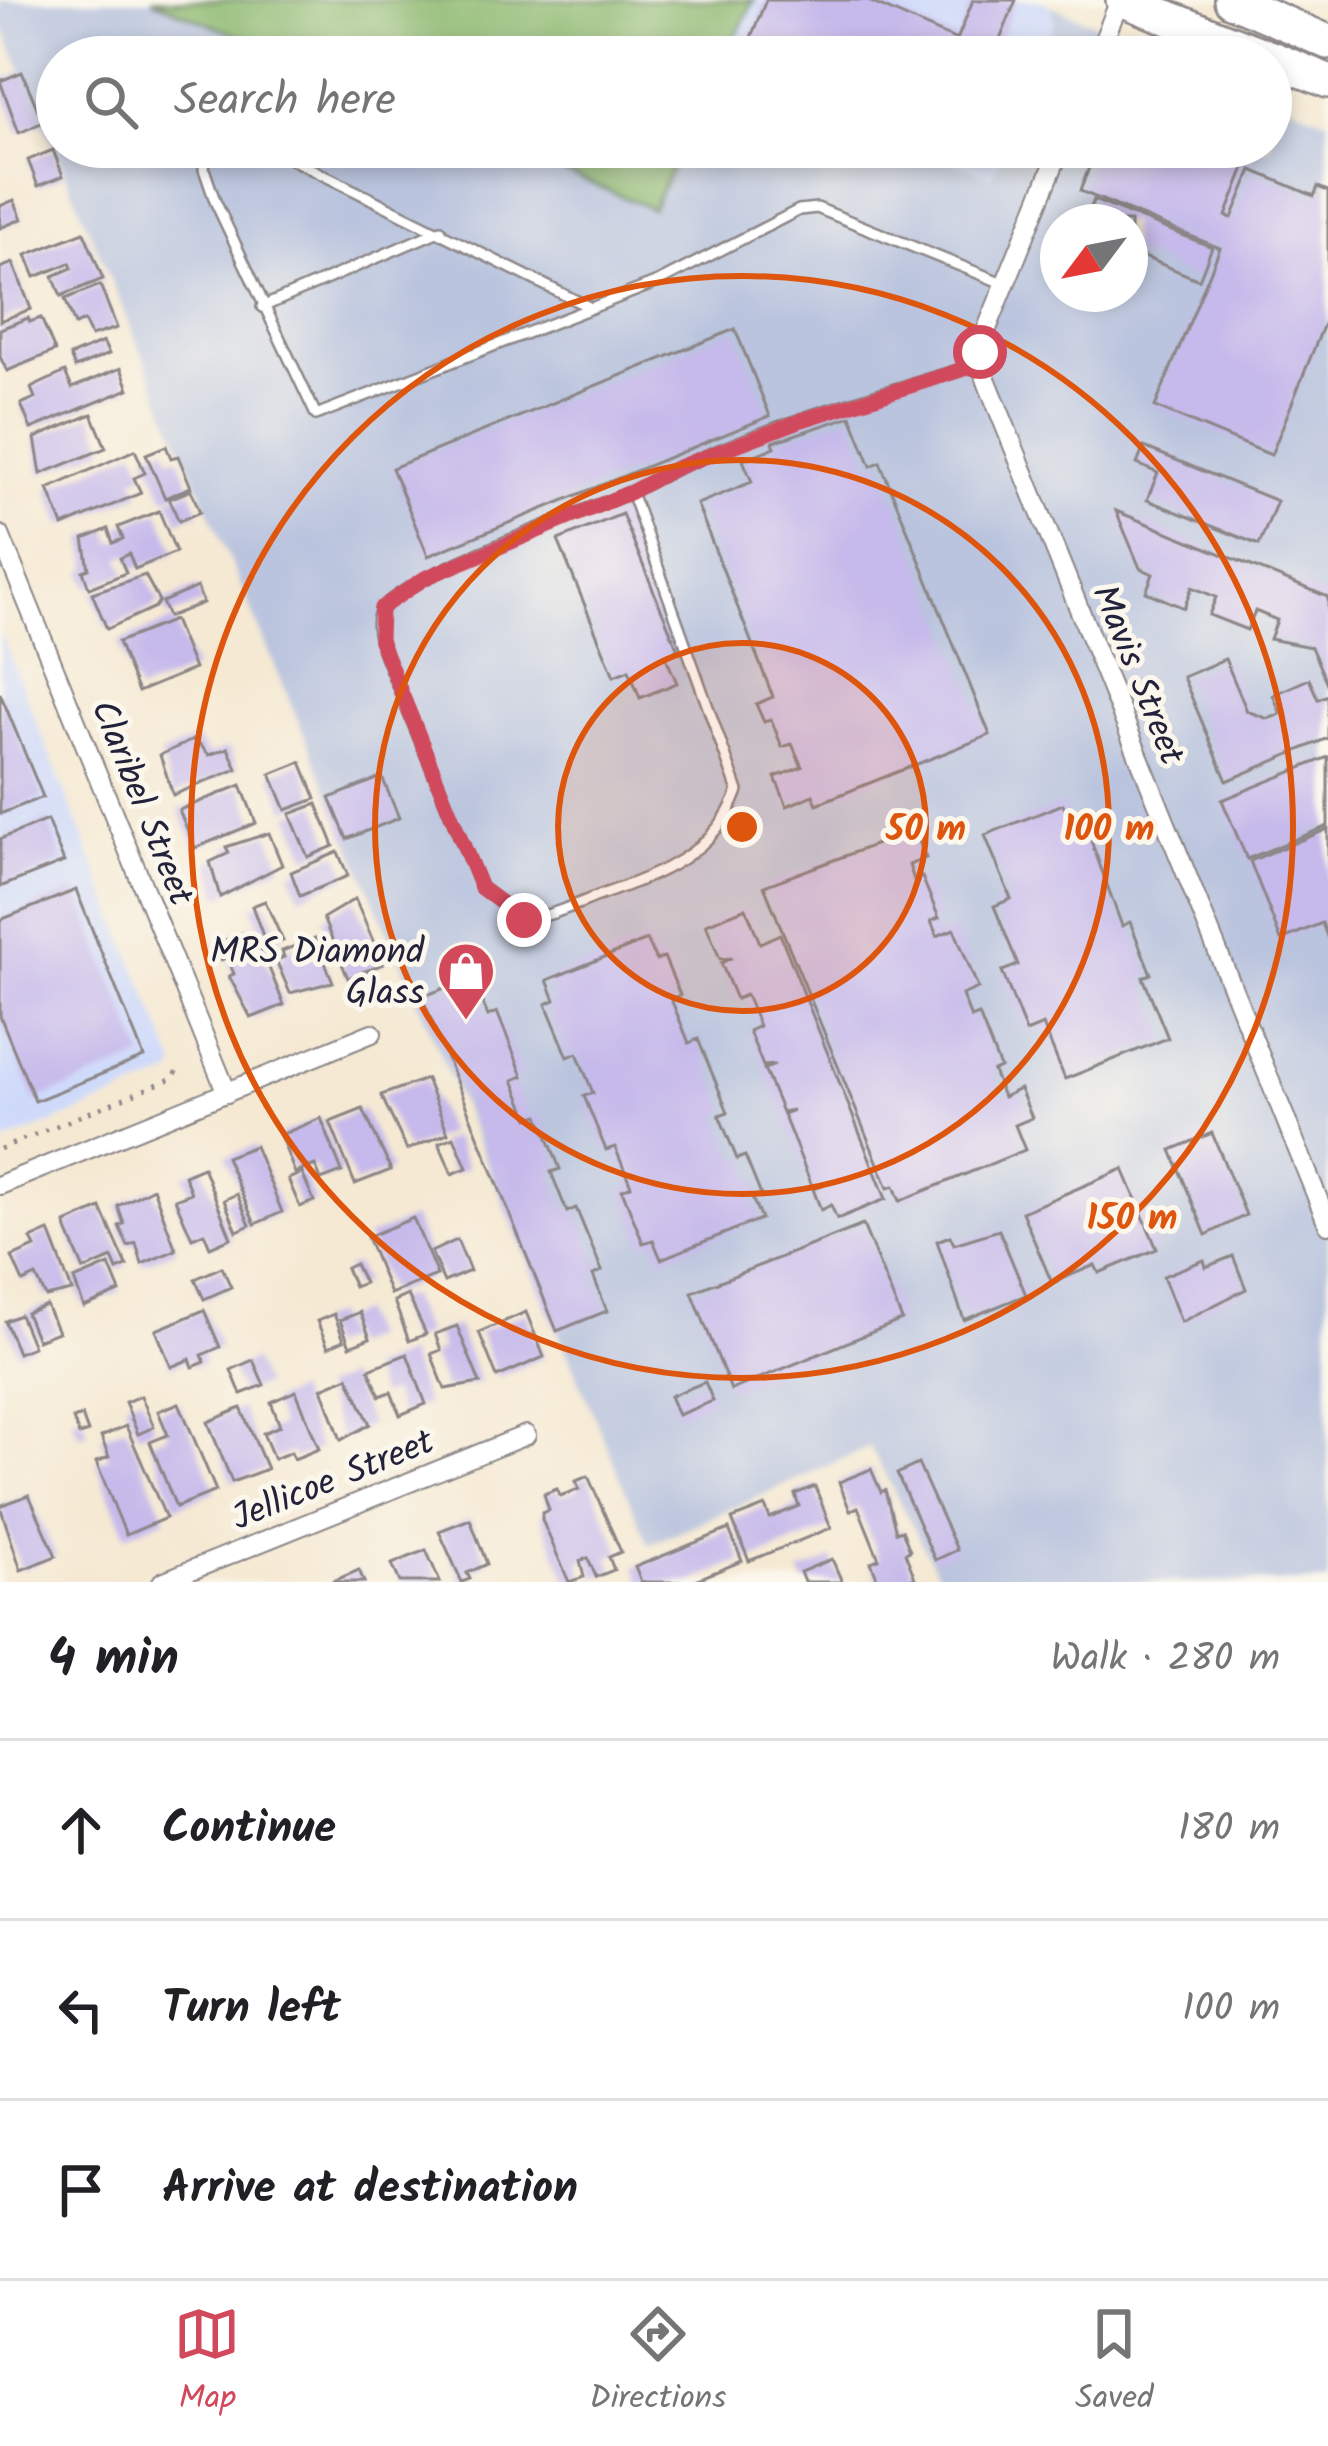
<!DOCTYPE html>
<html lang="en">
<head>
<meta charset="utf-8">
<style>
  :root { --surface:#fff; --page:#f2f2f2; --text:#202124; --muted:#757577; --line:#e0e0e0; --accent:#d1495b }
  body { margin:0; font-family:Kalam,sans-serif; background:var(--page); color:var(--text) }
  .compass { position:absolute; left:1040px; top:204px; width:108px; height:108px; border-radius:50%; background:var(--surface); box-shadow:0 6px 18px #0003; rotate:238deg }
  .stop { position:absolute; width:36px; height:36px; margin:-27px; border:9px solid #d1495b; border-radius:50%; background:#fff }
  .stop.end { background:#d1495b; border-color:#fff; box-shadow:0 3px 12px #0008 }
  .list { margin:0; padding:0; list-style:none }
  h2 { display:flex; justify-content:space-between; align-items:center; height:156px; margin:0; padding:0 48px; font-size:51px }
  h2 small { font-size:39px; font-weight:400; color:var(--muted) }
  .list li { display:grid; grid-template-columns:78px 1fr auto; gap:36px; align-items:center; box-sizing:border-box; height:180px; padding:0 48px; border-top:3px solid var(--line) }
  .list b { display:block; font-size:45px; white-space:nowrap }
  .list em { font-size:39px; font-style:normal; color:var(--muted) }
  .icon { flex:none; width:66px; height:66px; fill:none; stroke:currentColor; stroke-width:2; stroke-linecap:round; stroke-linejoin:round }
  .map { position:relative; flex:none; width:1328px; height:1582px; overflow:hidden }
  .search { position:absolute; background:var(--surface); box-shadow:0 6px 18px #0003; left:36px; right:36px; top:36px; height:132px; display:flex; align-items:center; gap:30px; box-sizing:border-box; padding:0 42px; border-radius:66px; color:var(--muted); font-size:45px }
  .sheet { height:696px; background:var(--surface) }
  nav { display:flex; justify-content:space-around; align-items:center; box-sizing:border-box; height:168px; border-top:3px solid var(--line); background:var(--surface); font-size:33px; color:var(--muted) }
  nav a { display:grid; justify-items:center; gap:6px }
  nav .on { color:var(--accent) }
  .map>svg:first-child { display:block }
  .built { fill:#cfdafa }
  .industrial { fill:#bac4de; fill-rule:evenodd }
  .forest { fill:#8db971; stroke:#586e56; stroke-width:3 }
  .building { fill:#c6b9eb }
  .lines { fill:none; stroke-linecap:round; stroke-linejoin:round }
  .service-casing { stroke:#8c8687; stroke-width:14 }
  .minor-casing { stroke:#8c8687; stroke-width:22 }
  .trunk-casing { stroke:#8c8687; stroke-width:38 }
  .path { stroke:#8c8687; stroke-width:4.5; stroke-dasharray:3 9; stroke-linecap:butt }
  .service { stroke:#fff; stroke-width:9 }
  .minor { stroke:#fff; stroke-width:18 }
  .trunk { stroke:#fff; stroke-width:33 }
  .route { stroke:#d1495b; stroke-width:15 }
  .ring { fill:none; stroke:#de560e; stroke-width:6 }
  .labels { text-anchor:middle; stroke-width:10; stroke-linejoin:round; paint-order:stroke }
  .street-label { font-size:36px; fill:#22223b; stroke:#fbf7ec }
  .poi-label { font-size:36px; fill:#22223b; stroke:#fbf7ec; text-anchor:end }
  .centre { fill:#de560e; stroke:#fbf7ec; stroke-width:6 }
  .ring-label { font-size:36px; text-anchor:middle; font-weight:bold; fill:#de560e; stroke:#fbf7ec; stroke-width:10; stroke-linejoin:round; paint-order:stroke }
</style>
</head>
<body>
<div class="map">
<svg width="1328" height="1582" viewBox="0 0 1328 1582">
  <rect width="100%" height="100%" fill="#fbf7ec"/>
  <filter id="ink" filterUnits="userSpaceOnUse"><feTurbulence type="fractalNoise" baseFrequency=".00833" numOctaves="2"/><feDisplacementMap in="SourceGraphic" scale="24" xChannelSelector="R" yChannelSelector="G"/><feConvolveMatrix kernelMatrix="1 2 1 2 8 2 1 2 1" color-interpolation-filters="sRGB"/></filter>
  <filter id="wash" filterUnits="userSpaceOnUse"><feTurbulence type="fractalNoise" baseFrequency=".004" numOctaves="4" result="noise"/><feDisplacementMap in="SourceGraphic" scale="48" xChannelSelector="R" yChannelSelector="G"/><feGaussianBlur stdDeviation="2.7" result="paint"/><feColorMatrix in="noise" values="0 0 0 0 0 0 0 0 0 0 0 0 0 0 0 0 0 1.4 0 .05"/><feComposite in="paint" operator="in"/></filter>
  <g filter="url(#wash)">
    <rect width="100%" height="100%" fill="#f5e9d3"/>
    <g class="built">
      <polygon points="754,0 1038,0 1052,6 1055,21 1041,57 726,57"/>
      <polygon points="918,147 1005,147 993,178"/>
      <polygon points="0,632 176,1066 173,1074 0,1144"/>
    </g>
    <g class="industrial">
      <path d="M 0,0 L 152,0 L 288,57 L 57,57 L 57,147 L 504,147 L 652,209 L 682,147 L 918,147 L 992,178 L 1005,147 L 1271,147 L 1271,97 L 1328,120 L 1328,1582 L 956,1582 L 938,1574 L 870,1447 L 649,1545 L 0,20 ZM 1058,222 L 1130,222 L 1130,294 L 1058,294 Z"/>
      <polygon points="1052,6 1176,57 1041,57 1055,22"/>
    </g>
    <g class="forest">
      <polygon points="152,0 754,0 726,57 288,57"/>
      <polygon points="504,147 682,147 652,209"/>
    </g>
    <g id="blocks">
      <g class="building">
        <polygon points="766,0 866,0 957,40 973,0 1016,0 993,57 777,57 748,45"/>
        <polygon points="22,72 43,122 19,133 0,81"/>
        <polygon points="1097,147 1253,147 1226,216 1232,218 1252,170 1314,196 1318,187 1328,191 1328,314 1271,455 1155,407 1220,248 1080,191"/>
        <polygon points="53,150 63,176 38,186 28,160"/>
        <polygon points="14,200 22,219 0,228 0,206"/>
        <polygon points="1094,200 1212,247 1199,280 1130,251 1130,222 1085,222"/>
        <polygon points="84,232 103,279 61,296 53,276 72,268 70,263 35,277 26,255"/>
        <polygon points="13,263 31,309 0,321 0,268"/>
        <polygon points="100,285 117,328 91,336 84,321 75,325 65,299"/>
        <polygon points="28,318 30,322 41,318 55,351 7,371 0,357 0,329"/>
        <polygon points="735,329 770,416 428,556 392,468"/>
        <polygon points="103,342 109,354 75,368 70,356"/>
        <polygon points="121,368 129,389 31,429 21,404 35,398 31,388 65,372 72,388"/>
        <polygon points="92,414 106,448 41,474 35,438"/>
        <polygon points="851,416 871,466 880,462 990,735 817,804 813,795 787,806 775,777 802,767 792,744 782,747 771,719 764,722 756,704 773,697 697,504 752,482 743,460 775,447 773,442"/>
        <polygon points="166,446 171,458 178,456 191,487 165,498 146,454"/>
        <polygon points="1144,447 1277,501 1259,545 1147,500 1158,473 1137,464"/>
        <polygon points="135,450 145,473 134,478 141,493 63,526 48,489"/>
        <polygon points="191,490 200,512 179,521 169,499"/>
        <polygon points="159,511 176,552 135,569 129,554 120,558 126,573 89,588 83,571 89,569 84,539 108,529 113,543 123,539 118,527"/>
        <polygon points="1116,511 1328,597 1328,686 1311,647 1270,639 1277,620 1255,611 1247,630 1209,615 1216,597 1192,587 1184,608 1146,592 1153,574 1140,568"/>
        <polygon points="622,514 678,650 665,655 677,683 640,698 629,670 614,676 558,540"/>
        <polygon points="145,575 159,601 155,607 107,629 92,593"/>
        <polygon points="197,587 203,603 168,617 162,602"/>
        <polygon points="174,620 194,669 138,692 118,642"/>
        <polygon points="1225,659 1247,711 1268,719 1281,714 1273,695 1309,679 1318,699 1328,695 1328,738 1227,781 1183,677"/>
        <polygon points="0,693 43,797 0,814"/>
        <polygon points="195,739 209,755 228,748 237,769 173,795 160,755"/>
        <polygon points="1328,757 1328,826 1247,859 1222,800"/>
        <polygon points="301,762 316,799 286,810 271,774"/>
        <polygon points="382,777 399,818 347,839 330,798"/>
        <polygon points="241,785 256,823 195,848 179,810"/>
        <polygon points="317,804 334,846 308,857 290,814"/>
        <polygon points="1063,804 1079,842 1090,838 1122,926 1130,922 1151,974 1143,977 1168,1038 1065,1079 1043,1025 1026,1032 1002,971 1018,965 994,906 1011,899 985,835"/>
        <polygon points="47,820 64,862 0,887 0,839"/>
        <polygon points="1328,829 1328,939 1322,923 1281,940 1250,861"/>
        <polygon points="914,830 926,858 909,865 914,880 922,877 939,918 931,921 937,936 954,929 978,988 962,995 971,1018 979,1015 1000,1068 993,1071 1003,1097 1020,1089 1032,1118 1015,1125 1025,1150 900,1201 894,1186 888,1188 764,886"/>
        <polygon points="269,833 282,865 220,897 210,862 229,853 226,847"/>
        <polygon points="338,852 348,876 300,896 291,872"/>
        <polygon points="76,890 144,1057 35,1101 0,1016 0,920"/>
        <polygon points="355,899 383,964 348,978 323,918"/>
        <polygon points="265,901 283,941 267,947 252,906"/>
        <polygon points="746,908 760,943 780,934 886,1199 837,1219 831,1205 821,1210 813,1189 823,1185 812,1186 783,1114 793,1110 782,1112 764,1069 775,1065 763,1066 749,1031 759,1026 746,995 736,999 721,963 732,958 720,959 706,924"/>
        <polygon points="243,933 249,948 221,960 215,944"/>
        <polygon points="315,938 333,982 290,993 276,960 284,957 282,951"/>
        <polygon points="647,940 656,960 664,957 680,995 671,999 689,1043 698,1039 728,1112 719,1115 737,1159 745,1156 761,1195 752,1198 761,1219 661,1259 653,1240 643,1243 622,1190 631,1186 615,1147 606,1150 584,1096 593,1093 577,1053 568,1057 546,1004 555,1000 547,980"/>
        <polygon points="261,948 284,1005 251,1018 229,976 234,974 229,962"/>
        <polygon points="472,977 488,1016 497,1012 523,1076 513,1080 529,1118 539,1115 560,1169 551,1172 567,1212 576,1208 602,1271 593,1275 607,1311 557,1331 422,997"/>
        <polygon points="426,1079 448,1133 407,1150 381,1095"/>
        <polygon points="363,1109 391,1170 355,1184 330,1122"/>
        <polygon points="321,1118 342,1172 321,1180 315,1165 295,1173 280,1135"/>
        <polygon points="1212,1133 1246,1215 1206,1235 1171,1150"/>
        <polygon points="454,1137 467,1168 452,1174 439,1143"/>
        <polygon points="255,1146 282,1212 255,1224 226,1157"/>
        <polygon points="203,1167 231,1238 210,1247 204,1233 192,1238 175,1199 191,1193 184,1175"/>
        <polygon points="1123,1169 1157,1249 1099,1273 1095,1265 1052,1283 1022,1212"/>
        <polygon points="302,1173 314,1201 300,1207 288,1179"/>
        <polygon points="153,1188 176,1250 142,1264 136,1243 128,1246 119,1226 124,1224 118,1206"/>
        <polygon points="237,1194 250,1225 237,1231 224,1200"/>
        <polygon points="101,1208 127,1266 117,1270 112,1258 84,1270 67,1230 66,1223"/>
        <polygon points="413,1218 437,1275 390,1294 367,1237"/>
        <polygon points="863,1225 902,1320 731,1390 692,1292"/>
        <polygon points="999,1230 1026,1295 964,1320 937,1241 950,1236 954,1244"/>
        <polygon points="49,1231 72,1291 46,1297 36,1276 23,1282 12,1257 35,1247 31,1239"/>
        <polygon points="457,1240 470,1271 444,1282 431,1252"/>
        <polygon points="1233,1256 1246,1289 1181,1322 1163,1276 1204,1260 1206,1267"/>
        <polygon points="355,1264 364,1283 354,1287 346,1268"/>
        <polygon points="109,1265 120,1292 84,1307 74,1280"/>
        <polygon points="222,1267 231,1287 204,1299 195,1279"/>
        <polygon points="408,1295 426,1334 409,1341 394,1301"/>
        <polygon points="46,1305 58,1332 37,1340 26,1313"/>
        <polygon points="204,1310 220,1347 202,1355 205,1362 193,1367 190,1359 171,1367 156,1330"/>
        <polygon points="360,1312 370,1338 350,1346 340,1320"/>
        <polygon points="526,1312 544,1357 497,1377 479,1332"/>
        <polygon points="334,1314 344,1340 328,1347 317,1321"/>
        <polygon points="20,1315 33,1347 18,1353 5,1321"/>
        <polygon points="457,1326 480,1383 445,1389 431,1354 441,1350 435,1334"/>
        <polygon points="407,1354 426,1404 400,1415 391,1392 380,1396 369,1369"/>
        <polygon points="253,1360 264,1385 241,1394 231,1370"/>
        <polygon points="348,1377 370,1424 341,1440 322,1388"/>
        <polygon points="705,1382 713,1401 678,1415 670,1396"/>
        <polygon points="296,1391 319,1449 294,1459 291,1452 274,1459 263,1433 280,1426 271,1402"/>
        <polygon points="141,1396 154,1427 138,1434 125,1402"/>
        <polygon points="179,1403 216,1491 176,1507 150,1442 168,1435 158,1411"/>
        <polygon points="241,1408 267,1469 232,1482 208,1422"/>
        <polygon points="82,1416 88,1432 79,1435 73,1419"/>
        <polygon points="126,1426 166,1518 126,1535 96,1462 109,1457 101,1437"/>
        <polygon points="918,1464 957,1550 935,1560 897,1474"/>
        <polygon points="871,1469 881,1492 885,1490 896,1532 902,1530 910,1551 905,1553 915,1578 904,1582 879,1582 871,1562 879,1559 858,1507 850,1511 839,1482"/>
        <polygon points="588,1476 621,1552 609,1557 614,1570 596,1577 588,1558 580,1561 584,1577 569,1582 542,1520 542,1513 549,1510 544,1494 557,1489 560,1496 579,1489 576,1481"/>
        <polygon points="815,1486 831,1528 749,1561 732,1519 765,1506 770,1518 799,1506 795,1494"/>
        <polygon points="29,1495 56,1556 21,1570 0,1506"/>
        <polygon points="470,1519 487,1564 467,1573 470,1579 462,1582 439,1531"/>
        <polygon points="729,1529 742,1561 691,1582 641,1582 635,1567"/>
        <polygon points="426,1550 440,1582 400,1582 392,1564"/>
        <polygon points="832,1559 842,1582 804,1582 800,1572"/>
        <polygon points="359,1570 364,1582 331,1582"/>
      </g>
    </g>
  </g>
  <g filter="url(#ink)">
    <use href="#blocks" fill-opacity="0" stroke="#8c8687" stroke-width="3"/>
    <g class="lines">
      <defs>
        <g id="service">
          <polyline points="207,147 204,169 215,201 316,415 658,282 799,210 817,208 1005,284"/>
          <polyline points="267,147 589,307"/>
          <polyline points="262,307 441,230"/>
          <path d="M 631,492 C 587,510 395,579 380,612 C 373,627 381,644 386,658 L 481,888 L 524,919 C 550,917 574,905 598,896 C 657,875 715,855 738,791 L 631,492 C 739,433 862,398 980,364"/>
        </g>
        <g id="minor">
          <polyline points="1097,57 1120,0"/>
          <polyline points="1061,147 984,336 980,364 1328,1224"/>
          <polyline points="0,535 227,1093"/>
          <polyline points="0,1185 372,1033"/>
          <polyline points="162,1582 526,1435"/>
        </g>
        <g id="trunk">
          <polyline points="1123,0 1268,57"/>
          <polyline points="1231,0 1328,42"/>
          <polyline points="1271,58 1328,81"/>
        </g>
      </defs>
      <use href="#service" class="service-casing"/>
      <use href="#minor" class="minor-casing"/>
      <use href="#trunk" class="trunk-casing"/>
      <polyline class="path" points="0,1149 175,1077 179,1064"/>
      <use href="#service" class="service"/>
      <use href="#minor" class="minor"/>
      <use href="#trunk" class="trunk"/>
    </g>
  </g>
  <g class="lines" filter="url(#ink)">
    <polyline class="route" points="524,920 481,888 380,640 381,608 425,578 631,492 676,468 802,420 980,364 980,352"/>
  </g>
  <circle cx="742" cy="827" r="184" fill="#de560e" fill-opacity=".12"/>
  <g class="ring">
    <circle cx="742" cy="827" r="184"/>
    <circle cx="742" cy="827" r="367"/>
    <circle cx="742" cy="827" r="551"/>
  </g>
  <defs>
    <symbol id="shop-pin" viewBox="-11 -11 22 30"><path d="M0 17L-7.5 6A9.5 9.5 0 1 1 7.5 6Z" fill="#d1495b" stroke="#fbf7ec"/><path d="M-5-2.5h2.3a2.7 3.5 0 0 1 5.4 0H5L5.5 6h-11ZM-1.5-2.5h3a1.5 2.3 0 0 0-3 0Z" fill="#fff"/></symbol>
  </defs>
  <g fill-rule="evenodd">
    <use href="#shop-pin" x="433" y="938" width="66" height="90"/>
  </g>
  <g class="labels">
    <g class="street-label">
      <text transform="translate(1140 674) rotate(68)" y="13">Mavis Street</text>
      <text transform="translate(144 802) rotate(68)" y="13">Claribel Street</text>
      <text transform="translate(332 1478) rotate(-22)" y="13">Jellicoe Street</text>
    </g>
    <g class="poi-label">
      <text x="424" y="963">MRS Diamond<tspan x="424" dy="41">Glass</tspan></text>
    </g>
  </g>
  <circle cx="742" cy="827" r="18" class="centre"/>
  <g class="ring-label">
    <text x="926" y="840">50 m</text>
    <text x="1109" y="840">100 m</text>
    <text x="1132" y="1229">150 m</text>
  </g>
</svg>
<svg class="compass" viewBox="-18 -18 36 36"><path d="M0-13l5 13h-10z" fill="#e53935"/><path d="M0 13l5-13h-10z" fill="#757577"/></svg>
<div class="stop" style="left:980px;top:352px"></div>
<div class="stop end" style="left:524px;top:920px"></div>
<div class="search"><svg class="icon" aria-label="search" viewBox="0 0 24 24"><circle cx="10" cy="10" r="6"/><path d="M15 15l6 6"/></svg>Search here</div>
</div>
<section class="sheet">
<h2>4 min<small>Walk · 280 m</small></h2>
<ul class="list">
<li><svg class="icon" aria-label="ahead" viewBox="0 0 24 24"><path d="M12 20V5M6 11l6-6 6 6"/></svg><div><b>Continue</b></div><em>180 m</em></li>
<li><svg class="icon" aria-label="left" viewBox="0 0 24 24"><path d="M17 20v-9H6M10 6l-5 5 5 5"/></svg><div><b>Turn left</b></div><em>100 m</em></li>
<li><svg class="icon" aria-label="arrive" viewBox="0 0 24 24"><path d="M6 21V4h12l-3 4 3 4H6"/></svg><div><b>Arrive at destination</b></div></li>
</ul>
</section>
<nav>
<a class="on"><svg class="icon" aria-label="map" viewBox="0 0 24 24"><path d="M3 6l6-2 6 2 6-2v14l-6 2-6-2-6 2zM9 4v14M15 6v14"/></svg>Map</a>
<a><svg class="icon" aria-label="directions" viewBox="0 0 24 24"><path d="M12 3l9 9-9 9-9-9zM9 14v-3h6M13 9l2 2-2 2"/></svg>Directions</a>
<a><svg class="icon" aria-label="saved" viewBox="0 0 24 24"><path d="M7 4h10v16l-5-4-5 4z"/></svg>Saved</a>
</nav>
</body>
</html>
